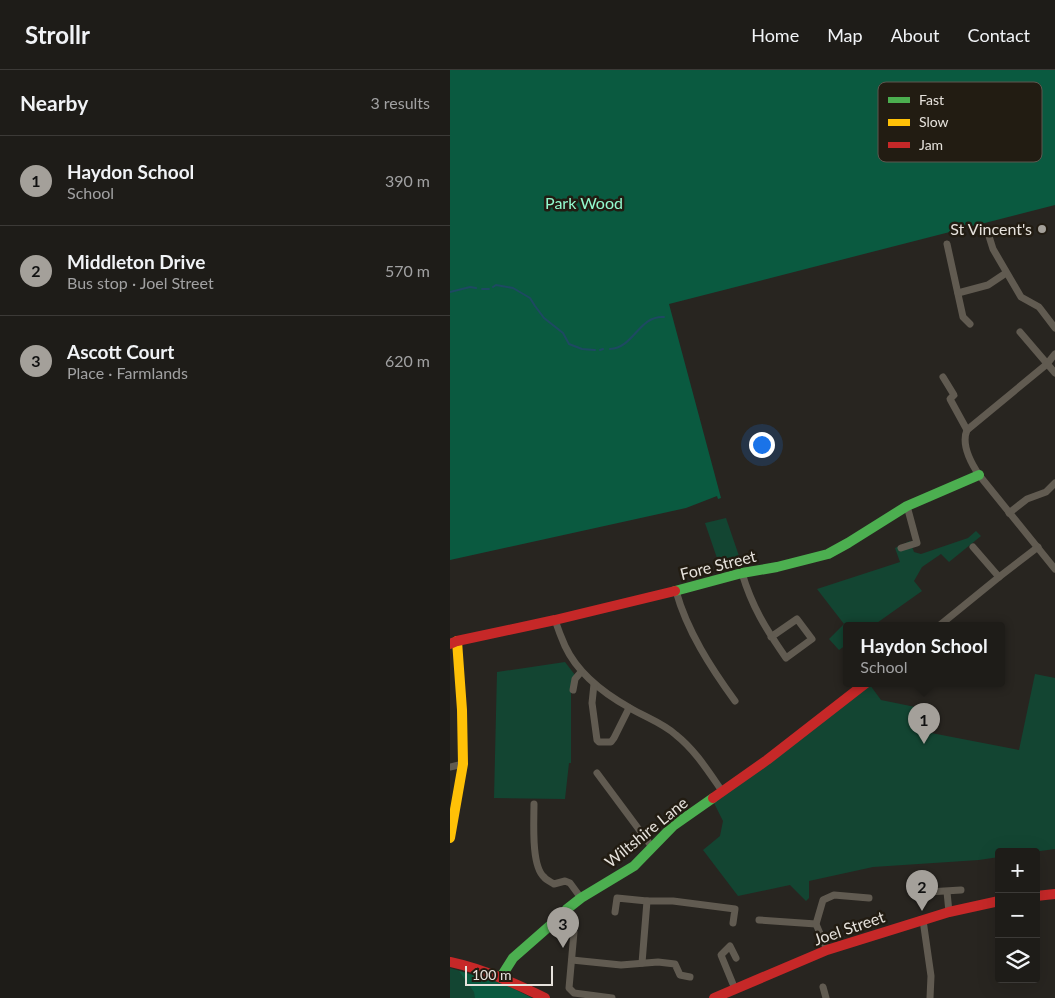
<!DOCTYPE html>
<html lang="en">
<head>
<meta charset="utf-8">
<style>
  :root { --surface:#1e1c18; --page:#262521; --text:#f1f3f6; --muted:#a1a1a2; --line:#3c3a37; --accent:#a4a09a }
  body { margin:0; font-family:Lato,sans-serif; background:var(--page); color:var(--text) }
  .controls { position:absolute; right:15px; bottom:15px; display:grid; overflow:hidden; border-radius:5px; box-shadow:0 5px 20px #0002 }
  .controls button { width:45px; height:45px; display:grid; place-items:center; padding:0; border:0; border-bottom:1px solid var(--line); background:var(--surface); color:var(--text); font:25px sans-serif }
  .scale { position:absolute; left:15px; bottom:12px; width:88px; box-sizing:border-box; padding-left:5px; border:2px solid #e6e2dc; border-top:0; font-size:14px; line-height:18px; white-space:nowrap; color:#e6e2dc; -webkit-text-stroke:4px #221c12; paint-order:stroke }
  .you { position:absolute; left:311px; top:374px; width:18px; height:18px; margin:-12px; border:4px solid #fff; border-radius:50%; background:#1a73e8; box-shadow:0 0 0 8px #1a73e833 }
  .badge { display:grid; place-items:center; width:32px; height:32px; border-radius:50%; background:var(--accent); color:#111; font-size:16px; font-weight:700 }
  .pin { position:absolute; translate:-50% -41px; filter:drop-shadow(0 1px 2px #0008) }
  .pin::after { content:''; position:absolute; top:26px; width:18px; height:15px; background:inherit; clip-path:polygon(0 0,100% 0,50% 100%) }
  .popup { position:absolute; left:393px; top:552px; width:162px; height:65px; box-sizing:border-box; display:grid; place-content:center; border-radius:5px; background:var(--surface); filter:drop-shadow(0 1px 4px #0005); font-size:16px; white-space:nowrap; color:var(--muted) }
  .popup b { font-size:19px; color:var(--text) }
  .popup::after { content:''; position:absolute; left:50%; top:100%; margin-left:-10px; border:10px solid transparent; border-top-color:var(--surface) }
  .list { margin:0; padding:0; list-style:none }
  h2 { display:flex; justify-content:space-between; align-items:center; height:65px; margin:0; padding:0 20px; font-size:21px }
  h2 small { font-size:16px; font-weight:400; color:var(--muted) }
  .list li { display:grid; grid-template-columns:32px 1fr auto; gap:15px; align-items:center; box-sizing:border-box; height:90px; padding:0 20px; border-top:1px solid var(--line) }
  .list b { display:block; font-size:19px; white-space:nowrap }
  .list p { margin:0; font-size:16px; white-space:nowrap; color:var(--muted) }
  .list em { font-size:16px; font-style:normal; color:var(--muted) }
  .icon { flex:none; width:28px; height:28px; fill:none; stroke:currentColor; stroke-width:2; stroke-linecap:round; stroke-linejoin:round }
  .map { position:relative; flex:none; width:605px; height:928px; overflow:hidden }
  header { display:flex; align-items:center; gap:30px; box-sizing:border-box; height:70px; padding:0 25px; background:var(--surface); border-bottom:1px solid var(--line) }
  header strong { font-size:24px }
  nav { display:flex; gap:28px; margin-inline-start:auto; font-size:18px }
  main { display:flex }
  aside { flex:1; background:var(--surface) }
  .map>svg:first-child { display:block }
  .green { fill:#134532 }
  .forest { fill:#0a5a40 }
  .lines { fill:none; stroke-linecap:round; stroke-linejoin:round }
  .stream { stroke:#1e4962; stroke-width:2 }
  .street { stroke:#615b51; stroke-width:7 }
  .fast { stroke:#4caf50; stroke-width:10 }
  .slow { stroke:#ffc107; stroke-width:10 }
  .jam { stroke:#c62828; stroke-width:10 }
  .poi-dot { fill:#a4a09a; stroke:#221c12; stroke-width:2 }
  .labels { text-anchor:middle; stroke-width:5; stroke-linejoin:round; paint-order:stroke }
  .park-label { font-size:16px; fill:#93face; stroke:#221c12 }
  .poi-label { font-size:16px; fill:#e6e2dc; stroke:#221c12; text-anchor:end }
  .street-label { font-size:16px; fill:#e6e2dc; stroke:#221c12 }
  .key { fill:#221c12; stroke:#5d574f; stroke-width:1 }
  .key-label { font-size:14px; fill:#e6e2dc }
</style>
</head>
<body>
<header>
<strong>Strollr</strong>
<nav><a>Home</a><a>Map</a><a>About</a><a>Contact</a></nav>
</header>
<main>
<aside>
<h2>Nearby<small>3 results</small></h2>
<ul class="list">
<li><span class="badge">1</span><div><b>Haydon School</b><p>School</p></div><em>390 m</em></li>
<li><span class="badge">2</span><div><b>Middleton Drive</b><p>Bus stop · Joel Street</p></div><em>570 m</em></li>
<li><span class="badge">3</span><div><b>Ascott Court</b><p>Place · Farmlands</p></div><em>620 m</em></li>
</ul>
</aside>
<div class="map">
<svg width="605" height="928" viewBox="0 0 605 928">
  <rect width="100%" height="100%" fill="#282520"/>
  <g class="green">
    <polygon points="276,448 289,486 268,491 255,453"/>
    <polygon points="526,461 531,466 499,492 491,484 472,497 464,511 472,521 424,555 396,555 396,575 389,580 379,569 394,554 367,519 450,492 445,478 460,471 464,482 471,484 518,468"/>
    <polygon points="115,592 125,605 121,612 121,693 119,693 115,729 44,728 47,602"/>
    <polygon points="585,604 605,608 605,779 583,782 549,782 549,787 529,790 423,797 359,811 359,828 356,831 340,815 288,826 253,780 270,766 273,751 264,733 420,615 431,630 475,639 471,661 569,680"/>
    <polygon points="0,898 7,900 54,914 82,928 0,928"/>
  </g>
  <g class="forest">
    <polygon points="0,0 605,0 605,135 219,234 271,428 268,429 267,426 236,438 0,490"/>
    <polygon points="9,901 54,914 82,928 25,928 24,922"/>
  </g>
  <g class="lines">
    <g class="stream">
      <polyline points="43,217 46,215 63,218 80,228 85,236 94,248 113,263 119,274 132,279 145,280"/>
      <polyline points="32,219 39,219"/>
      <polyline points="0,222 20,217 26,218"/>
      <path d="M 160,279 C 184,278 189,245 214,247"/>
      <polyline points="150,280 153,279"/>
    </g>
    <g class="street">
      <polyline points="538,163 543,179 571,227 589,237 605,258"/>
      <polyline points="497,174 513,247 520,254"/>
      <polyline points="508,223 538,215 556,203"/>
      <polyline points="570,262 605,303"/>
      <path d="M 605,284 L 597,294 L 517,360 C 511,374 521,393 529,405 L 605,499"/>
      <polyline points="493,307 504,325 500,329 517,360"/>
      <polyline points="559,443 577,429 596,422 605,413"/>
      <polyline points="523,477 549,507"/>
      <polyline points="451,478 467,473 457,436"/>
      <path d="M 292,503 C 302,537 316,559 336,588 L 362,569 L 347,549 L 321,567"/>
      <path d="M 226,521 C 237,561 261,598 285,631"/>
      <path d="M 105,550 C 108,559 111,567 115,576 C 128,604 153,623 180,638 C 195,647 213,653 226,665 C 245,680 258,701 272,721"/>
      <polyline points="490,555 549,507 588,477"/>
      <polyline points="144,614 142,633 147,670 149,672 161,672 164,668 179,638"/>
      <polyline points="123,620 125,609 131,602"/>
      <polyline points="0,697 13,694"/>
      <polyline points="147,703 202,777"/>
      <path d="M 84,734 C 84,751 81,796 94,807 C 96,810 101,812 104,814 L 115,811 L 120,813 L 131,828"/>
      <polyline points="478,822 511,820"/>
      <polyline points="497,822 499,842"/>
      <polyline points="165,842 167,828 197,831 223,831 285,839 283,853"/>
      <polyline points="112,845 124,862 119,918 124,923 162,928"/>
      <polyline points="309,850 366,854"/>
      <polyline points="473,850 481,906 480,928"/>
      <polyline points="377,880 366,854 373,830 384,825 419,828"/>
      <polyline points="122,890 171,895 208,892 225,894 230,905 240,907"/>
      <polyline points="192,893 197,831"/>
      <polyline points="373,917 376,928"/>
      <polyline points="285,919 271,885 280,876 286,888"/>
    </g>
    <g class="fast">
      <polyline points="225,521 292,503 327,497 378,484 398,473 457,436 529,405"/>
      <polyline points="51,907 63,888 112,845 117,839 131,828 184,796 223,756 263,728"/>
    </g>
    <polyline class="slow" points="0,768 13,694 12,640 7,571"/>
    <g class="jam">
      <polyline points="0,574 7,571 105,550 225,521"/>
      <polyline points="263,728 317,690 416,613"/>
      <polyline points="586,826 605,824"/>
      <path d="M 0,892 C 34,899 65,913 95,928"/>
      <polyline points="264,928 377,880 499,842 549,831"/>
    </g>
  </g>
  <circle class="poi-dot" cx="592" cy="159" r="5"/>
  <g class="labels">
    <g class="park-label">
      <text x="134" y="139">Park Wood</text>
    </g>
    <g class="poi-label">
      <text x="582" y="165">St Vincent's</text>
    </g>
    <g class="street-label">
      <text transform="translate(268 495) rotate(-14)" y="6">Fore Street</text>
      <text transform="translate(196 762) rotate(-39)" y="6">Wiltshire Lane</text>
      <text transform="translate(399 858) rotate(-19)" y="6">Joel Street</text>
    </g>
  </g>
  <rect x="428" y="12" width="164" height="80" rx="8" class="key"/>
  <rect x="438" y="27" width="22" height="6" fill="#4caf50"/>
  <rect x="438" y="49" width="22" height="7" fill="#ffc107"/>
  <rect x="438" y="72" width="22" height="6" fill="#c62828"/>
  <g class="key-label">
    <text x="469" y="35">Fast</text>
    <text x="469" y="57">Slow</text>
    <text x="469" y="80">Jam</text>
  </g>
</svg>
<div class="controls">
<button>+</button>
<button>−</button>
<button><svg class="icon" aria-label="layers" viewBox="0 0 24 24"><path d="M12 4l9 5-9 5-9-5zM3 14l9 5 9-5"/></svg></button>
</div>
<div class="scale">100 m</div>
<div class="you"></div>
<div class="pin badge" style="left:474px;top:674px">1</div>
<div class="popup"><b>Haydon School</b>School</div>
<div class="pin badge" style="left:472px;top:841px">2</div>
<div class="pin badge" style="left:113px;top:878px">3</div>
</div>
</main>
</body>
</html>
